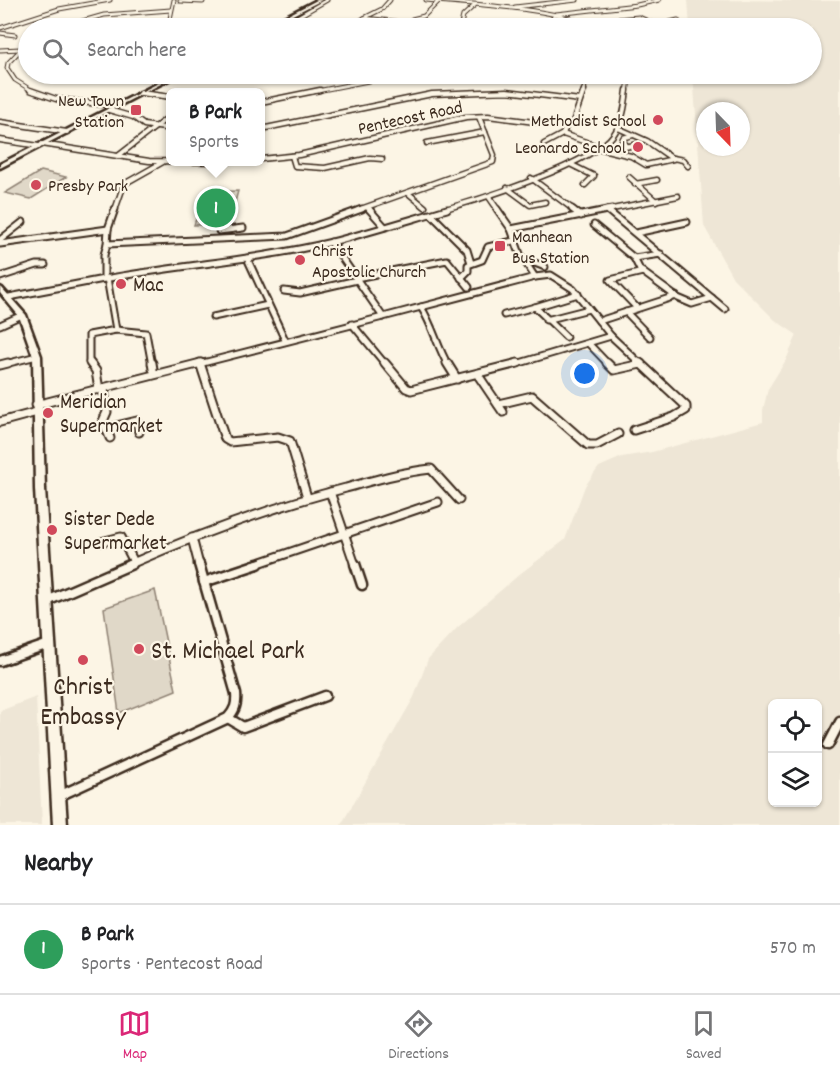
<!DOCTYPE html>
<html lang="en">
<head>
<meta charset="utf-8">
<style>
  :root { --surface:#fff; --page:#f2f2f2; --text:#202124; --muted:#757577; --line:#e0e0e0; --accent:#db2777 }
  body { margin:0; font-family:Dekko,sans-serif; background:var(--page); color:var(--text) }
  .controls { position:absolute; right:18px; bottom:18px; display:grid; overflow:hidden; border-radius:9px; box-shadow:0 2px 4px #0004 }
  .controls button { width:54px; height:54px; display:grid; place-items:center; padding:0; border:0; border-bottom:2px solid var(--line); background:var(--surface); color:var(--text); font:30px sans-serif }
  .compass { position:absolute; left:696px; top:102px; width:54px; height:54px; border-radius:50%; background:var(--surface); box-shadow:0 2px 4px #0004; rotate:157deg }
  .you { position:absolute; left:585px; top:374px; width:21px; height:21px; margin:-15px; border:4px solid #fff; border-radius:50%; background:#1a73e8; box-shadow:0 0 0 9px #1a73e833 }
  .badge { display:grid; place-items:center; width:39px; height:39px; border-radius:50%; background:var(--accent); color:#fff; font-size:20px; font-weight:700 }
  .pin { position:absolute; translate:-50% -50%; border:3px solid #fff; box-shadow:0 2px 6px #0006 }
  .popup { position:absolute; left:166px; top:88px; width:99px; height:78px; box-sizing:border-box; display:grid; place-content:center; border-radius:9px; background:var(--surface); filter:drop-shadow(0 2px 4px #0005); font-size:20px; white-space:nowrap; color:var(--muted) }
  .popup b { font-size:22px; color:var(--text) }
  .popup::after { content:''; position:absolute; left:50%; top:100%; margin-left:-12px; border:12px solid transparent; border-top-color:var(--surface) }
  .list { margin:0; padding:0; list-style:none }
  h2 { display:flex; justify-content:space-between; align-items:center; height:78px; margin:0; padding:0 24px; font-size:26px }
  h2 small { font-size:20px; font-weight:400; color:var(--muted) }
  .list li { display:grid; grid-template-columns:39px 1fr auto; gap:18px; align-items:center; box-sizing:border-box; height:90px; padding:0 24px; border-top:2px solid var(--line) }
  .list b { display:block; font-size:22px; white-space:nowrap }
  .list p { margin:0; font-size:20px; white-space:nowrap; color:var(--muted) }
  .list em { font-size:20px; font-style:normal; color:var(--muted) }
  .icon { flex:none; width:33px; height:33px; fill:none; stroke:currentColor; stroke-width:2; stroke-linecap:round; stroke-linejoin:round }
  .map { position:relative; flex:none; width:840px; height:825px; overflow:hidden }
  .search { position:absolute; background:var(--surface); box-shadow:0 2px 4px #0004; left:18px; right:18px; top:18px; height:66px; display:flex; align-items:center; gap:15px; box-sizing:border-box; padding:0 21px; border-radius:33px; color:var(--muted); font-size:22px }
  .sheet { height:168px; background:var(--surface) }
  nav { display:flex; justify-content:space-around; align-items:center; box-sizing:border-box; height:84px; border-top:2px solid var(--line); background:var(--surface); font-size:16px; color:var(--muted) }
  nav a { display:grid; justify-items:center; gap:3px }
  nav .on { color:var(--accent) }
  .map>svg:first-child { display:block }
  .built { fill:#eee6d6; fill-rule:evenodd }
  .green { fill:#e0d8c8; stroke:#8e8173; stroke-width:1.5 }
  .lines { fill:none; stroke-linecap:round; stroke-linejoin:round }
  .street-far4-casing { stroke:#3b2a1e; stroke-width:5 }
  .street-far3-casing { stroke:#3b2a1e; stroke-width:7 }
  .street-far2-casing { stroke:#3b2a1e; stroke-width:9 }
  .street-far1-casing { stroke:#3b2a1e; stroke-width:11 }
  .street-casing { stroke:#3b2a1e; stroke-width:13 }
  .secondary-casing { stroke:#3b2a1e; stroke-width:5 }
  .street-far4 { stroke:#fcf5e5; stroke-width:3 }
  .street-far3 { stroke:#fcf5e5; stroke-width:4 }
  .street-far2 { stroke:#fcf5e5; stroke-width:5 }
  .street-far1 { stroke:#fcf5e5; stroke-width:7 }
  .street { stroke:#fcf5e5; stroke-width:8 }
  .secondary { fill:#fcf5e5; fill-rule:evenodd }
  .poi-dot { fill:#d1495b; stroke:#fcf5e5; stroke-width:2 }
  .labels { text-anchor:middle; stroke-width:4.5; stroke-linejoin:round; paint-order:stroke }
  .far-poi-label { font-size:18px; fill:#3b2a1e; stroke:#fcf5e5; text-anchor:end }
  .far-street-label { font-size:18px; fill:#3b2a1e; stroke:#fcf5e5 }
  .poi-label { font-size:21px; fill:#3b2a1e; stroke:#fcf5e5; text-anchor:start }
  .near-poi-label { font-size:26px; fill:#3b2a1e; stroke:#fcf5e5; text-anchor:start }
</style>
</head>
<body>
<div class="map">
<svg width="840" height="825" viewBox="0 0 840 825">
  <rect width="100%" height="100%" fill="#fcf5e5"/>
  <filter id="ink" filterUnits="userSpaceOnUse"><feTurbulence type="fractalNoise" baseFrequency=".0167" numOctaves="2"/><feDisplacementMap in="SourceGraphic" scale="12" xChannelSelector="R" yChannelSelector="G"/><feConvolveMatrix kernelMatrix="1 2 1 2 8 2 1 2 1" color-interpolation-filters="sRGB"/></filter>
  <g filter="url(#ink)">
    <g class="built">
      <path d="M 688,0 L 840,1 L 840,825 L 341,825 L 414,697 L 428,659 L 457,628 L 521,573 L 565,540 L 585,486 L 599,467 L 622,457 L 652,452 L 763,422 L 763,410 L 768,389 L 786,360 L 797,335 L 775,320 L 733,278 L 704,226 L 693,74 L 812,74 L 812,28 L 690,28 ZM 705,111 L 741,111 L 741,147 L 705,147 ZM 772,704 L 818,704 L 818,802 L 772,802 Z"/>
      <polygon points="36,697 42,825 0,825 0,711"/>
    </g>
    <g class="green">
      <polygon points="41,171 66,177 31,199 5,193"/>
      <polygon points="238,191 229,224 194,225 205,192"/>
      <polygon points="155,590 176,690 119,713 104,608"/>
    </g>
    <g class="lines">
      <defs>
        <g id="street-far4">
          <polyline points="390,0 382,9 364,18 458,28"/>
          <path d="M 426,0 C 455,3 573,9 589,28"/>
          <polyline points="180,1 203,2"/>
          <polyline points="515,7 577,0"/>
          <polyline points="285,18 292,20 281,27 288,28"/>
          <polyline points="292,20 327,0"/>
          <polyline points="584,22 639,17 657,25"/>
          <polyline points="412,23 412,19 424,16 439,1"/>
          <polyline points="0,28 59,9 110,0"/>
          <polyline points="58,28 104,15 171,10"/>
          <polyline points="168,28 174,0"/>
          <polyline points="349,28 364,18"/>
          <polyline points="460,28 463,16 475,5"/>
          <polyline points="545,28 556,14 637,5 659,0"/>
          <polyline points="645,28 678,20"/>
          <polyline points="0,33 15,35"/>
          <polyline points="28,42 8,63 7,68 15,80 34,92"/>
          <polyline points="0,50 21,49"/>
          <polyline points="556,74 582,77 587,80 583,92"/>
          <polyline points="312,92 404,74"/>
          <polyline points="484,92 515,92"/>
          <polyline points="627,92 630,74"/>
        </g>
        <g id="street-far3">
          <polyline points="30,90 56,99 116,106"/>
          <polyline points="141,93 171,97"/>
          <polyline points="261,102 320,90"/>
          <polyline points="109,110 133,117 144,125 171,129"/>
          <polyline points="0,122 67,132"/>
          <polyline points="261,129 432,94 507,91 580,100"/>
          <polyline points="563,134 600,147"/>
          <polyline points="0,140 39,146"/>
          <polyline points="261,140 264,129"/>
          <polyline points="427,143 485,132"/>
          <polyline points="42,144 149,161 223,162"/>
          <polyline points="544,144 563,134 566,126 573,122 584,90"/>
          <polyline points="627,146 622,141 623,138 633,135"/>
          <polyline points="598,148 631,156 646,165 673,159 647,141 618,128"/>
          <polyline points="613,150 638,144"/>
          <polyline points="118,156 171,115"/>
          <polyline points="292,156 295,166 325,168 370,158 382,159"/>
          <polyline points="673,158 683,160 688,166"/>
          <polyline points="261,159 299,155 466,117 488,116 566,126"/>
          <polyline points="570,164 594,176 585,185"/>
          <polyline points="629,177 656,201"/>
          <polyline points="531,178 574,210"/>
          <polyline points="635,184 657,180"/>
          <polyline points="507,188 530,205 545,202"/>
          <polyline points="408,193 425,207"/>
          <polyline points="489,197 498,210"/>
          <polyline points="368,208 370,210"/>
          <polyline points="115,210 124,184 163,162"/>
          <polyline points="358,210 493,162 494,155 479,117"/>
          <path d="M 442,210 C 478,200 594,164 614,134 C 623,121 625,106 627,90"/>
          <polyline points="605,210 608,210"/>
          <polyline points="607,210 678,196"/>
        </g>
        <g id="street-far2">
          <polyline points="115,209 108,229 107,244 287,236 362,209"/>
          <polyline points="369,209 385,227"/>
          <polyline points="497,209 511,229 607,210 725,309"/>
          <polyline points="572,209 581,216"/>
          <polyline points="607,210 612,209"/>
          <polyline points="432,215 467,250 471,263"/>
          <polyline points="594,225 634,258 661,254"/>
          <polyline points="511,229 520,254 535,277"/>
          <polyline points="219,231 243,228"/>
          <polyline points="636,233 687,222"/>
          <polyline points="0,240 23,222"/>
          <polyline points="0,244 108,229"/>
          <path d="M 107,244 L 104,255 L 104,279 C 180,265 257,260 332,242 C 370,232 409,220 447,209"/>
          <polyline points="247,258 285,340"/>
          <polyline points="522,258 545,267"/>
          <polyline points="634,258 640,270 678,298 692,304 712,298"/>
          <polyline points="0,277 37,265 45,265"/>
          <polyline points="356,278 447,260 469,287"/>
          <polyline points="461,278 468,271 468,265 482,260 488,247 513,241"/>
          <polyline points="284,291 300,293 357,280"/>
          <polyline points="9,297 104,279"/>
          <path d="M 421,307 C 433,326 437,346 448,365"/>
          <polyline points="637,308 610,280 643,272"/>
          <polyline points="626,312 650,337"/>
          <polyline points="504,315 535,307"/>
          <polyline points="213,317 268,305"/>
          <polyline points="383,317 535,277 551,275 573,289 611,336 642,365"/>
          <polyline points="546,320 589,309"/>
          <polyline points="599,321 676,296"/>
          <polyline points="352,324 386,365"/>
          <polyline points="0,325 22,315"/>
          <polyline points="116,330 146,333 152,365"/>
          <polyline points="566,337 535,307 578,294"/>
          <polyline points="588,343 609,365"/>
          <polyline points="1,365 37,356"/>
          <polyline points="91,365 89,362 89,335 116,330 107,278"/>
          <polyline points="195,365 383,317 331,242"/>
          <polyline points="513,365 611,336"/>
          <polyline points="638,365 641,364"/>
        </g>
        <g id="street-far1">
          <polyline points="90,363 96,371 99,390"/>
          <polyline points="152,363 153,369"/>
          <polyline points="200,363 225,439 230,442 278,437 290,441 307,497"/>
          <polyline points="385,363 406,388 411,390 518,363"/>
          <polyline points="447,363 457,379"/>
          <polyline points="607,363 614,370 641,364"/>
          <polyline points="0,365 8,363"/>
          <polyline points="478,375 503,412"/>
          <polyline points="104,389 107,412 103,421 110,438"/>
          <polyline points="498,404 532,396 588,445 597,445 618,434"/>
          <polyline points="36,405 201,363"/>
          <polyline points="0,422 37,412"/>
          <polyline points="108,428 137,421 139,432"/>
          <polyline points="634,430 674,417 686,410 686,406 640,363"/>
          <polyline points="330,492 355,565"/>
          <polyline points="192,538 199,565"/>
          <polyline points="101,542 121,537 134,562"/>
          <path d="M 128,565 C 199,534 271,507 346,488 C 374,480 402,472 431,469 L 459,500"/>
          <polyline points="253,565 438,502"/>
        </g>
        <g id="street">
          <polyline points="355,564 362,585"/>
          <polyline points="204,582 258,564"/>
          <polyline points="47,601 132,564"/>
          <polyline points="0,661 49,644"/>
          <polyline points="228,718 243,727 325,696"/>
          <polyline points="828,745 840,722"/>
          <path d="M 59,796 L 228,718 C 235,710 237,704 236,694 L 199,564"/>
        </g>
        <g id="secondary">
          <polygon points="317,0 322,0 267,28 263,28"/>
          <polygon points="176,74 180,74 0,168 0,164"/>
          <polygon points="0,287 2,288 26,315 41,356 45,489 67,825 53,825 35,489 33,356 19,316 0,293"/>
        </g>
      </defs>
      <use href="#street-far4" class="street-far4-casing"/>
      <use href="#street-far3" class="street-far3-casing"/>
      <use href="#street-far2" class="street-far2-casing"/>
      <use href="#street-far1" class="street-far1-casing"/>
      <use href="#street" class="street-casing"/>
      <use href="#secondary" class="secondary-casing"/>
      <use href="#street-far4" class="street-far4"/>
      <use href="#street-far3" class="street-far3"/>
      <use href="#street-far2" class="street-far2"/>
      <use href="#street-far1" class="street-far1"/>
      <use href="#street" class="street"/>
      <use href="#secondary" class="secondary"/>
    </g>
  </g>
  <g class="poi-dot">
    <rect x="130" y="104" width="12" height="12" rx="3"/>
    <circle cx="658" cy="120" r="6"/>
    <circle cx="638" cy="147" r="6"/>
    <circle cx="36" cy="185" r="6"/>
    <rect x="494" y="240" width="12" height="12" rx="3"/>
    <circle cx="300" cy="260" r="6"/>
    <circle cx="121" cy="284" r="6"/>
    <circle cx="48" cy="413" r="6"/>
    <circle cx="52" cy="530" r="6"/>
    <circle cx="139" cy="649" r="6"/>
    <circle cx="83" cy="660" r="6"/>
  </g>
  <g class="labels">
    <g class="far-poi-label">
      <text x="124" y="106">New Town<tspan x="124" dy="21">Station</tspan></text>
      <text x="646" y="126">Methodist School</text>
      <text x="626" y="153">Leonardo School</text>
      <text x="48" y="191" text-anchor="start">Presby Park</text>
      <text x="512" y="242" text-anchor="start">Manhean<tspan x="512" dy="21">Bus Station</tspan></text>
      <text x="312" y="256" text-anchor="start">Christ<tspan x="312" dy="21">Apostolic Church</tspan></text>
    </g>
    <g class="far-street-label">
      <text transform="translate(410 117) rotate(-12)" y="6">Pentecost Road</text>
    </g>
    <g class="poi-label">
      <text x="133" y="291">Mac</text>
      <text x="60" y="408">Meridian<tspan x="60" dy="24">Supermarket</tspan></text>
      <text x="64" y="525">Sister Dede<tspan x="64" dy="24">Supermarket</tspan></text>
    </g>
    <g class="near-poi-label">
      <text x="151" y="658">St. Michael Park</text>
      <text x="83" y="694" text-anchor="middle">Christ<tspan x="83" dy="30">Embassy</tspan></text>
    </g>
  </g>
</svg>
<div class="controls">
<button><svg class="icon" aria-label="locate" viewBox="0 0 24 24"><circle cx="12" cy="12" r="6"/><path d="M12 2v4M12 18v4M2 12h4M18 12h4"/></svg></button>
<button><svg class="icon" aria-label="layers" viewBox="0 0 24 24"><path d="M12 4l9 5-9 5-9-5zM3 14l9 5 9-5"/></svg></button>
</div>
<svg class="compass" viewBox="-18 -18 36 36"><path d="M0-13l5 13h-10z" fill="#e53935"/><path d="M0 13l5-13h-10z" fill="#757577"/></svg>
<div class="you"></div>
<div class="pin badge" style="left:216px;top:208px;background:#2e9e5b">1</div>
<div class="popup"><b>B Park</b>Sports</div>
<div class="search"><svg class="icon" aria-label="search" viewBox="0 0 24 24"><circle cx="10" cy="10" r="6"/><path d="M15 15l6 6"/></svg>Search here</div>
</div>
<section class="sheet">
<h2>Nearby<small></small></h2>
<ul class="list">
<li><span class="badge" style="background:#2e9e5b">1</span><div><b>B Park</b><p>Sports · Pentecost Road</p></div><em>570 m</em></li>
</ul>
</section>
<nav>
<a class="on"><svg class="icon" aria-label="map" viewBox="0 0 24 24"><path d="M3 6l6-2 6 2 6-2v14l-6 2-6-2-6 2zM9 4v14M15 6v14"/></svg>Map</a>
<a><svg class="icon" aria-label="directions" viewBox="0 0 24 24"><path d="M12 3l9 9-9 9-9-9zM9 14v-3h6M13 9l2 2-2 2"/></svg>Directions</a>
<a><svg class="icon" aria-label="saved" viewBox="0 0 24 24"><path d="M7 4h10v16l-5-4-5 4z"/></svg>Saved</a>
</nav>
</body>
</html>
